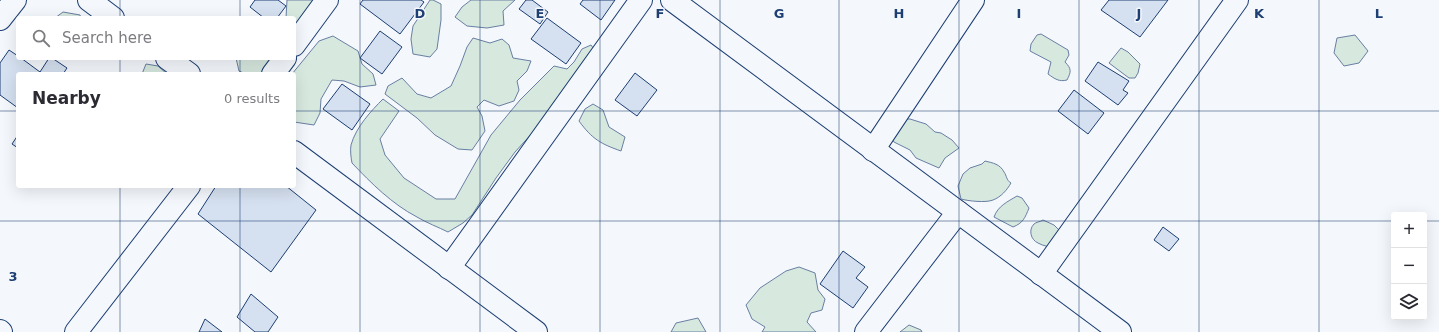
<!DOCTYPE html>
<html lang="en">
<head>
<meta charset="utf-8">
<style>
  :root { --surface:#fff; --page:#f7f7f7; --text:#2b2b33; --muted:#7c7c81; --line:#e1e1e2 }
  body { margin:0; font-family:"DejaVu Sans",sans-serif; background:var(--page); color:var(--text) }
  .controls { position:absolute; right:12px; bottom:12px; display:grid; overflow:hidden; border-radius:4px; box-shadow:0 4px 16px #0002 }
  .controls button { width:36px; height:36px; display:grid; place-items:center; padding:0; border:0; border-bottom:1px solid var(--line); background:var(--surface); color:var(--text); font:20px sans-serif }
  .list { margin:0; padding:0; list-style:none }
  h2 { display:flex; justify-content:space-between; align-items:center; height:52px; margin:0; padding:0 16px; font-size:17px }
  h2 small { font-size:13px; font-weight:400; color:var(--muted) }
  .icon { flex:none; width:22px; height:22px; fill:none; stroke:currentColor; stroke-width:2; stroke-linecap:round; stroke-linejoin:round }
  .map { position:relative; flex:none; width:1439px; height:332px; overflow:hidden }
  .search { position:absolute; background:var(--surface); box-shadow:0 4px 16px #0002; left:16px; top:16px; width:280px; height:44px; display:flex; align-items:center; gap:10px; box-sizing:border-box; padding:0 14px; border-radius:4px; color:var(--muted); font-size:15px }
  .panel { position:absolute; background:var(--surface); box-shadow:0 4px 16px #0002; left:16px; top:72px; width:280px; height:116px; border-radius:4px }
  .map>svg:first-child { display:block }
  .green { fill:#d7e8df; stroke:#687fa3 }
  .building { fill:#d5e0f0; stroke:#1d3f73 }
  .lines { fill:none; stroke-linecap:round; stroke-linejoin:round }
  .minor-casing { stroke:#1d3f73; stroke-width:24 }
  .minor { stroke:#f4f7fb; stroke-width:22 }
  .grid { fill:none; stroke:#1d3f73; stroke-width:1; stroke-opacity:0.55 }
  .grid-label { font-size:13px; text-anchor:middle; font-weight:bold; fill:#1d3f73; stroke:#f4f7fb; stroke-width:3; stroke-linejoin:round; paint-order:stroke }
</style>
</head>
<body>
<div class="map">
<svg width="1439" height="332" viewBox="0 0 1439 332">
  <rect width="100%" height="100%" fill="#f4f7fb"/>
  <g class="green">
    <polygon points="287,0 320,0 294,38 294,18 286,18"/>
    <polygon points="430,0 433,0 441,4 441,20 437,49 430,57 413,54 411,39 413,26"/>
    <polygon points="471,0 515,0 503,11 504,25 487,28 467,26 455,17 462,7"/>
    <polygon points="63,12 80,15 81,18 55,18"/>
    <path d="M 1041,34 L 1068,50 L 1069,55 L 1065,62 C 1072,69 1071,72 1067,80 C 1059,82 1055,79 1048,74 L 1051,62 L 1030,51 L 1031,44 L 1037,35 Z"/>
    <polygon points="1355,35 1368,51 1359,63 1344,66 1334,53 1337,38"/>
    <polygon points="333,36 358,51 362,64 373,74 376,85 360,87 344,81 332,80 321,99 320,113 314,125 294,122 294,74 292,74 319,41"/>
    <polygon points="473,38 490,43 502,39 509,45 513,58 531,61 527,71 517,81 519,90 514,101 499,106 484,100 477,107 482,116 485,131 472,150 458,149 435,135 417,118 385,94 388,86 402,78 417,94 431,98 451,86 460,66 467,47"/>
    <path d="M 591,45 L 596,52 L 555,108 L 515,152 L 496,178 L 472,215 L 463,223 L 448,232 C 438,227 427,223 417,217 C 392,204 371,183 352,163 C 351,158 350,150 351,145 C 356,127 371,111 383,99 L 399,111 L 380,139 L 385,155 L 404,178 L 436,199 L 455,199 L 491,135 L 520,100 L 554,66 L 567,69 L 574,62 L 582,49 Z"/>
    <polygon points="1121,48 1128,52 1140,64 1138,73 1135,78 1129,78 1109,63"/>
    <polygon points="236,58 278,58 264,74 246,74 239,71"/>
    <polygon points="146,64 158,66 167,74 142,74"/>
    <path d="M 593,104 L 603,110 L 609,127 L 625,137 L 621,151 C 601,144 592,139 579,121 L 585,109 Z"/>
    <polygon points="904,119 910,119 926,124 935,132 941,133 952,140 959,148 945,158 939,168 916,158 910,150 894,142 892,139"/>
    <path d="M 985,161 C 993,163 1000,164 1004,172 C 1007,176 1006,180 1011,183 C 1007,190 1001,197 993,200 C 986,203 968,201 961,199 L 958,186 L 963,174 L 970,168 L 982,164 Z"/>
    <path d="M 1017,196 L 1022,198 L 1029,208 C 1025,218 1023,223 1013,227 L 994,217 C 998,206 1007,202 1017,196 Z"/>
    <path d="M 1043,220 L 1054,225 L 1061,232 L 1056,248 C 1050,247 1043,246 1038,243 C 1031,240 1028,230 1034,224 C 1036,222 1040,222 1043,220 Z"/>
    <polygon points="799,267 815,273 818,290 825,299 822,310 811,313 807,322 816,332 762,332 765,327 752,319 746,305 760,288 786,271"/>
    <polygon points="698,318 706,332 671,332 676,323"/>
    <polygon points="909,325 921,330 922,332 900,332"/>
  </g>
  <g class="building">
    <polygon points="255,0 278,0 286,6 277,18 264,18 250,7"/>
    <polygon points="363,0 421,0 424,2 400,34 360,4"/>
    <polygon points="526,0 532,0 548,12 540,24 519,9"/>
    <polygon points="583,0 615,0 601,20 580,4"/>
    <polygon points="1109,0 1168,0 1140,37 1101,10"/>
    <polygon points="547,18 581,43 566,64 531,39"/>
    <polygon points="380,31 402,47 382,74 360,58"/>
    <polygon points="9,50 18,56 18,58 21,58 40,72 49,58 52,58 67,68 63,74 18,74 18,108 0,95 0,63"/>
    <polygon points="1098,62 1129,81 1123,90 1128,93 1118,105 1085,81"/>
    <polygon points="635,73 657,90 637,116 615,100"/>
    <polygon points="342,84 370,104 352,130 323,109"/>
    <polygon points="1074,90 1104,113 1088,134 1058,111"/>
    <polygon points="18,135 18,148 12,144"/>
    <polygon points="216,186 286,186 316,210 271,272 198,214"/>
    <polygon points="1163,227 1179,239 1169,251 1154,240"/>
    <polygon points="843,251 865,267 856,278 868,287 853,308 820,284"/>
    <polygon points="251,294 278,317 268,332 255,332 237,317"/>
    <polygon points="205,319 222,332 199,332"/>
  </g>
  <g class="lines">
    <defs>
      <g id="minor">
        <polyline points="89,0 113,18"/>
        <polyline points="672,0 1120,332"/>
        <polyline points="0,19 15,0"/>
        <polyline points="294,45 327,0"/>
        <polyline points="167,58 189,74"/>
        <polyline points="273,74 285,58"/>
        <polyline points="873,150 973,0"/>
        <polyline points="294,152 536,332"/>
        <polyline points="449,268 641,0"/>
        <polyline points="1041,274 1237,0"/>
        <polyline points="0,331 1,332"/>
        <polyline points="76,332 189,186"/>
        <polyline points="866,332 958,212"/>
      </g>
    </defs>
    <use href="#minor" class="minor-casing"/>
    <use href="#minor" class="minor"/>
  </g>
  <path class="grid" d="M 120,0 L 120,18M 240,0 L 240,18M 360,0 L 360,332M 480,0 L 480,332M 600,0 L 600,332M 720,0 L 720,332M 839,0 L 839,332M 959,0 L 959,332M 1079,0 L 1079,332M 1199,0 L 1199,332M 1319,0 L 1319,332M 120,58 L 120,74M 240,58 L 240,74M 0,111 L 18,111M 294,111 L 1439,111M 120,186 L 120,332M 240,186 L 240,332M 0,221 L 1394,221M 1424,221 L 1439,221"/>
  <g class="grid-label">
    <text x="420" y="18">D</text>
    <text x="540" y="18">E</text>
    <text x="660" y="18">F</text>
    <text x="779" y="18">G</text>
    <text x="899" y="18">H</text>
    <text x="1019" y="18">I</text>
    <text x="1139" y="18">J</text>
    <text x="1259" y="18">K</text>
    <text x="1379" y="18">L</text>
    <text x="13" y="281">3</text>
  </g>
</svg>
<div class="controls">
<button>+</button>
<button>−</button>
<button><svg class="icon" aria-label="layers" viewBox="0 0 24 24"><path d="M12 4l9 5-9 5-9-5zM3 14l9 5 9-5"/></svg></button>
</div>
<div class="search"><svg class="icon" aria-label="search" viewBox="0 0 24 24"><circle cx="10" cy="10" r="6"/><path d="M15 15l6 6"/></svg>Search here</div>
<section class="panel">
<h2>Nearby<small>0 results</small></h2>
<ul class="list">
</ul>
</section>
</div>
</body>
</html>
